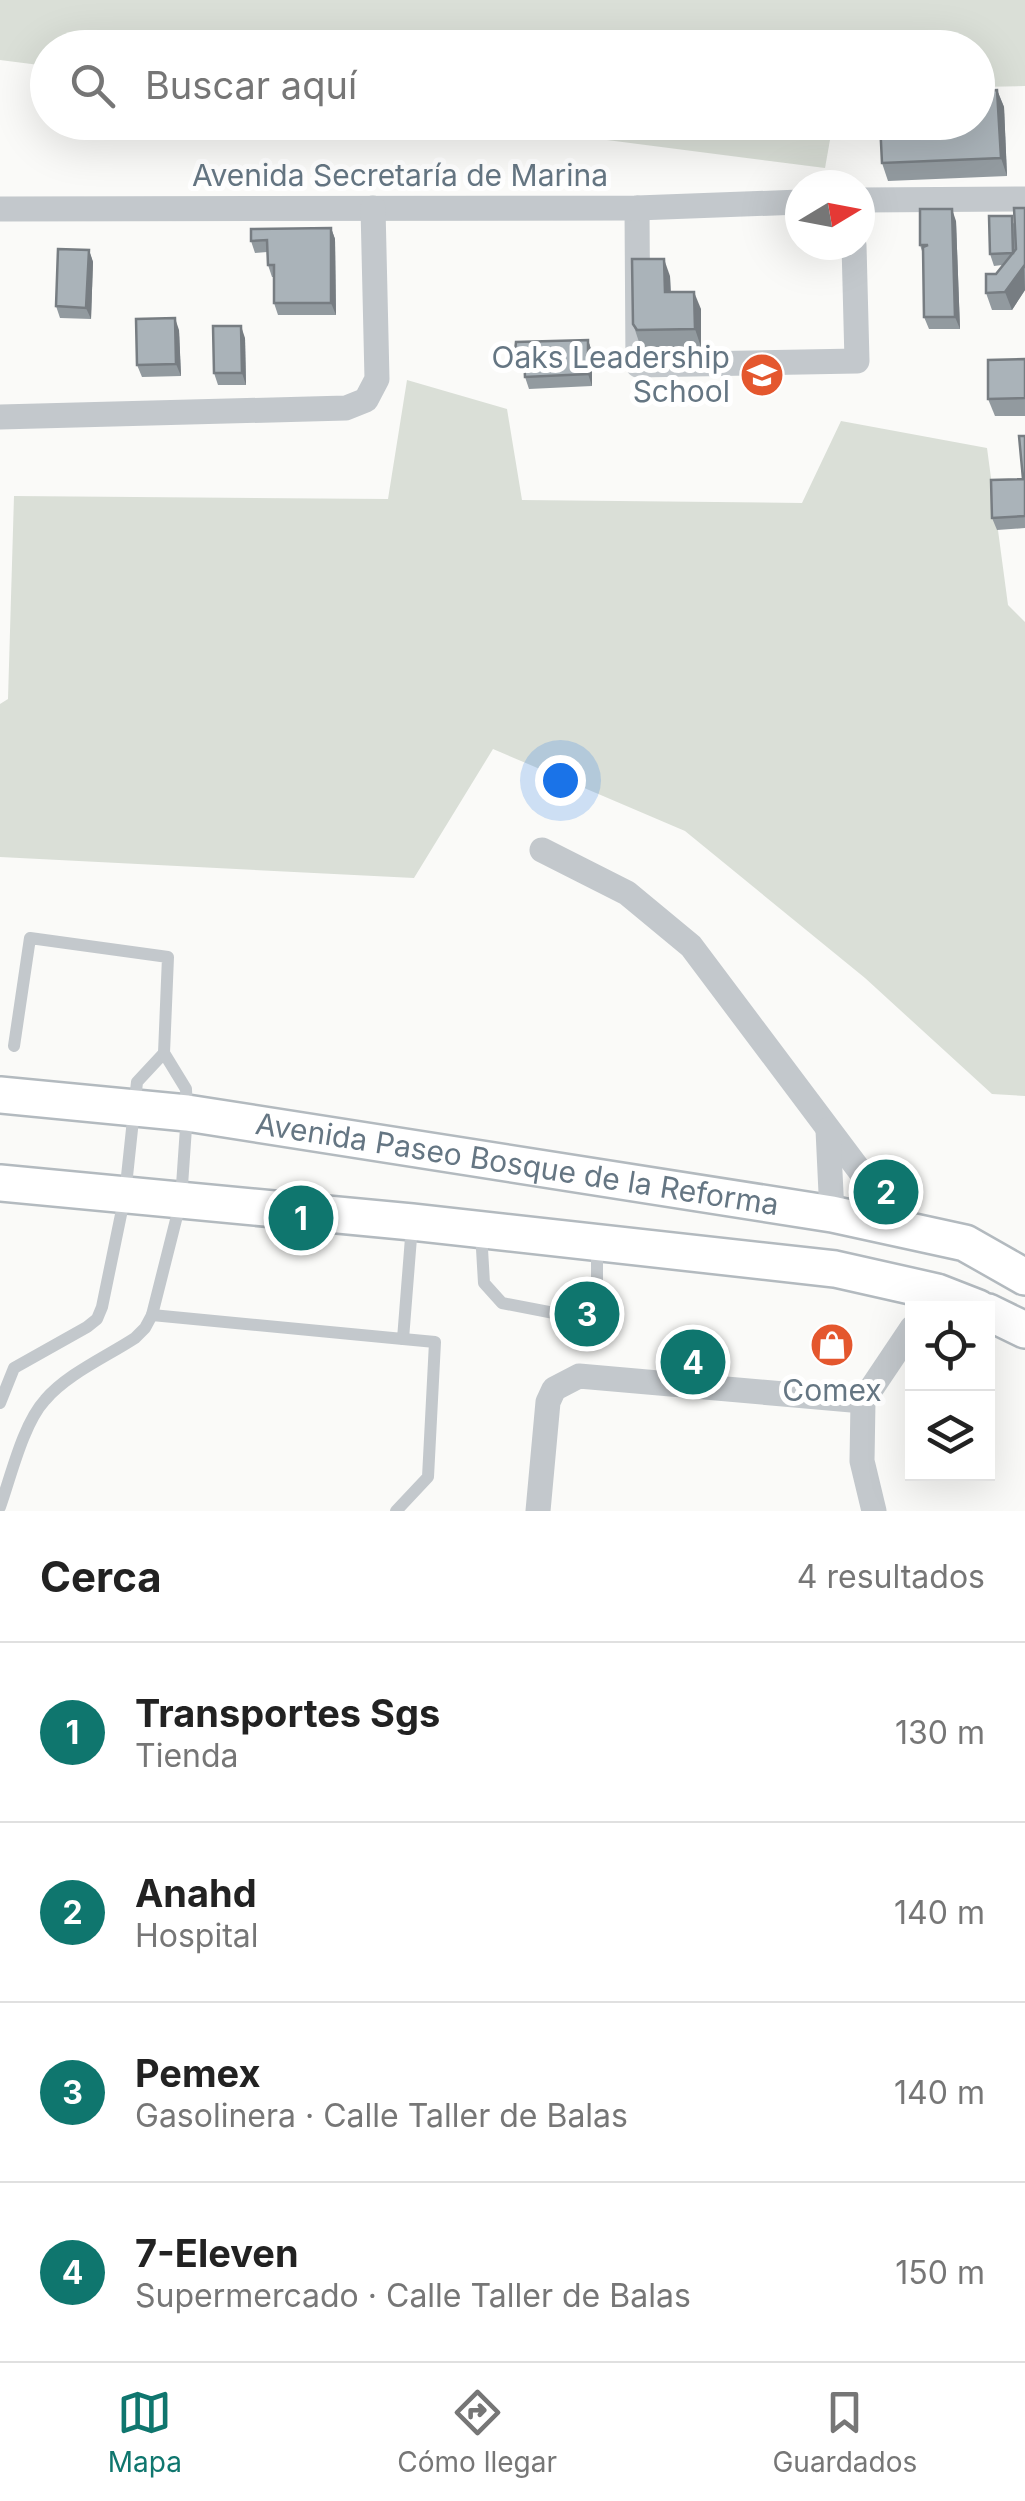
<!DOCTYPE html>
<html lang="es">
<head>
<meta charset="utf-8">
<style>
  :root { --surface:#fff; --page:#f6f6f6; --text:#222; --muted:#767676; --line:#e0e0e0; --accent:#0f766e }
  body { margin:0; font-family:Inter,sans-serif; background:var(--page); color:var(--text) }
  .controls { position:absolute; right:30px; bottom:30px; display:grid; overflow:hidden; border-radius:0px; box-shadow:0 10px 40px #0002 }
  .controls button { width:90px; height:90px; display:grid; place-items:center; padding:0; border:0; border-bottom:2px solid var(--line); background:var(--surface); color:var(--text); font:50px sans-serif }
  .compass { position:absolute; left:785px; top:170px; width:90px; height:90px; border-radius:50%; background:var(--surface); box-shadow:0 10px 40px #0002; rotate:80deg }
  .you { position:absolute; left:560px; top:780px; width:35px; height:35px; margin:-25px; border:8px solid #fff; border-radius:50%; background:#1a73e8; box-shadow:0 0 0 15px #1a73e833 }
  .badge { display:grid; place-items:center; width:65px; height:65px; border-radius:50%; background:var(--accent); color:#fff; font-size:32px; font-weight:700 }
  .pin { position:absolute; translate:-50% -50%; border:5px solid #fff; box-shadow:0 2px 10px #0006 }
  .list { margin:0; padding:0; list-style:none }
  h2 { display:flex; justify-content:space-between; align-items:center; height:130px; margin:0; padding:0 40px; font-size:42px }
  h2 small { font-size:32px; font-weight:400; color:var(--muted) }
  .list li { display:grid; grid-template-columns:65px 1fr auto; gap:30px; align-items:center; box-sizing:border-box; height:180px; padding:0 40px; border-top:2px solid var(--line) }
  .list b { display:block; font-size:38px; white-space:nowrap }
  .list p { margin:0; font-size:32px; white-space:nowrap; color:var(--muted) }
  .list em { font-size:32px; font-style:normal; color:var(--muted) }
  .icon { flex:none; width:55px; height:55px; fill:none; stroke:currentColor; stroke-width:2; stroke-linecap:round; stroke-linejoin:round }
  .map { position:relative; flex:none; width:1025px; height:1511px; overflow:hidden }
  .search { position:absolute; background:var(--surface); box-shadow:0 10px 40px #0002; left:30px; right:30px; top:30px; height:110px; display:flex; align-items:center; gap:25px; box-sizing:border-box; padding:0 35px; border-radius:55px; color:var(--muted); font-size:38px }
  .sheet { height:850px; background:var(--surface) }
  nav { display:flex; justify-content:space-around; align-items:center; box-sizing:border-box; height:140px; border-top:2px solid var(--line); background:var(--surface); font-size:28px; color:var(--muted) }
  nav a { display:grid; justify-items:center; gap:5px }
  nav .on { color:var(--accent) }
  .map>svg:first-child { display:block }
  .green { fill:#dadfd7 }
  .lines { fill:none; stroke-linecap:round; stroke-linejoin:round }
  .secondary-casing { stroke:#b3babf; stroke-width:40 }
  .service { stroke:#c3c8cc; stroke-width:12 }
  .minor { stroke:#c3c8cc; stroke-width:25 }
  .secondary { stroke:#fff; stroke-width:35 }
  .wall { fill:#929a9f }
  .shaded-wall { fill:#777d82 }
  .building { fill:#aab3b9; stroke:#777d82; stroke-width:2.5 }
  .labels { text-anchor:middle; stroke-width:10; stroke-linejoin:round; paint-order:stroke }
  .street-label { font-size:30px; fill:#657683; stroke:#fff }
  .poi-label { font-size:30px; fill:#657683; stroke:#fff; text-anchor:end }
</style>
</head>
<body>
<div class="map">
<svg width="1025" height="1511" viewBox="0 0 1025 1511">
  <rect width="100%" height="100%" fill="#fafaf8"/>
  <g class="green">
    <polygon points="0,0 1025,0 1025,86 978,87 978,48 48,48 47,66 0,60"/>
    <polygon points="476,123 833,123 825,168"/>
    <polygon points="407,380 507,409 522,500 802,503 841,421 987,448 1008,605 1025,622 1025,1096 992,1094 865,978 685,831 493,749 414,878 0,857 0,704 8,699 14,496 388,499"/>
  </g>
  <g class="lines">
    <defs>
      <g id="secondary">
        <path id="s1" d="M 0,1095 L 187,1113 L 832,1214 L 965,1243 L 1025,1277"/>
        <polyline points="0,1183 412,1222 835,1269 937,1292 978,1308"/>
        <polyline points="988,1312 1025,1330"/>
      </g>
    </defs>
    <use href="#secondary" class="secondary-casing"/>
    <g class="service">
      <polyline points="481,1232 484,1283 502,1303 554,1313 575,1313 588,1305 597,1279 597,1244"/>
      <polyline points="152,1315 403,1339 412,1225"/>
      <polyline points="0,1403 14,1368 87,1327 97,1319 102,1307 125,1195 137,1082 164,1053"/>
      <path d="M 0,1507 C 11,1476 23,1424 45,1400 C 67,1374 106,1357 135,1338 L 145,1328 L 152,1315 L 181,1200 L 187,1113 L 186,1089 L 164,1053 L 168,957 L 30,938 L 14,1046"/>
      <polyline points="396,1511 428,1477 435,1342 403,1339"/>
    </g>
    <g class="minor">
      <polyline points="860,200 1025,199"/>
      <polyline points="637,208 638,365 857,361 854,245"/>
      <polyline points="0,209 637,208 800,202"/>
      <polyline points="0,417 346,408 366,400 377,379 373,208"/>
      <polyline points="542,850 627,893 691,946 905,1231"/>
      <polyline points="828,1130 832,1214"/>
      <polyline points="538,1511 548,1402 554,1389 579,1376 863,1401"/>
      <polyline points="874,1511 862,1461 863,1401 912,1328"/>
    </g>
    <use href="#secondary" class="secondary"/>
  </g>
  <g class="wall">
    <polygon points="997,90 1004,107 1007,176 888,181 882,163"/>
    <polygon points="1025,208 1025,290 1012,310 992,310 986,293 996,274 1002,265 994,266 990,254"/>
    <polygon points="956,221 960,329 929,329 924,317 923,254 920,245"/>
    <polygon points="331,228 335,239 336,315 278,315 274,303 274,277 272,277 268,265 267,252 255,253 251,241"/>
    <polygon points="89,250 93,262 91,319 60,318 56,306"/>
    <polygon points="670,276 671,292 701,309 701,347 644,347 639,342 633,324"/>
    <polygon points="179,330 181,376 142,377 137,365"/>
    <polygon points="245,338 246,385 218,385 214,373"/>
    <polygon points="588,340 592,352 592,386 529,389 525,377 524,365 519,364 515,352"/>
    <polygon points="1025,359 1025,416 995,416 988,399"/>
    <polygon points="1025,436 1025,528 997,530 992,518 1023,479"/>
  </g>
  <g class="shaded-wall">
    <polygon points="997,90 1004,107 1007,176 1001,158"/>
    <polygon points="952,209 956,221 960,329 955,317"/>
    <polygon points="331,228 335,239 336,315 331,303"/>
    <polygon points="89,250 93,262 91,319 86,308"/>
    <polygon points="664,259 670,276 671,310 665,292"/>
    <polygon points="1024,266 1025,290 1012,310 1005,292"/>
    <polygon points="694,292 701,309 701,347 695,329"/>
    <polygon points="175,318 179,330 181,376 176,364"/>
    <polygon points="241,326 245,338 246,385 242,373"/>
    <polygon points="588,340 592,352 592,386 588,374"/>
  </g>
  <g class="building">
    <polygon points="997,90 1001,158 882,163 880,122 978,122 978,91"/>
    <polygon points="1014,208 1025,208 1025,267 1024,266 1005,292 986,293 986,274 996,274 1016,249"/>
    <polygon points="920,209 952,209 955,317 924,317 923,247 928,245 920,245"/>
    <polygon points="989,216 1012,216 1013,253 990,254"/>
    <polygon points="331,228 331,303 274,303 274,265 268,265 267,240 251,241 251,229"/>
    <polygon points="58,249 89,250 86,308 56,306"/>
    <polygon points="632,259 664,259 665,292 694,292 695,329 637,330 633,324"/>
    <polygon points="175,318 176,364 137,365 136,319"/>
    <polygon points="213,326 241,326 242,373 214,373"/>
    <polygon points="588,340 588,374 525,377 524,355 515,352 516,342"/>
    <polygon points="1025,359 1025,398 988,399 988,360"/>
    <polygon points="1019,436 1025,436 1025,516 992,518 991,480 1023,479"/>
  </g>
  <defs>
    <symbol id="school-disc" viewBox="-11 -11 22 22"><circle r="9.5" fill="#e4572e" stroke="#fff"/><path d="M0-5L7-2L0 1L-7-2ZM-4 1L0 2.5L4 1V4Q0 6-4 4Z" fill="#fff"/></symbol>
    <symbol id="shop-disc" viewBox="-11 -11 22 22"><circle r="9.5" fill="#e4572e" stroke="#fff"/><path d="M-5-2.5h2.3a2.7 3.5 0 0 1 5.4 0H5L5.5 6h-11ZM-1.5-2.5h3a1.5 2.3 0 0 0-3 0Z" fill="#fff"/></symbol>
  </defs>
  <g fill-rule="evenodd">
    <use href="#school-disc" x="737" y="350" width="50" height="50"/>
    <use href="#shop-disc" x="807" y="1320" width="50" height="50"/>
  </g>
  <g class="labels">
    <g class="street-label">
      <text x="400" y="186">Avenida Secretaría de Marina</text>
      <text dy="10" stroke="none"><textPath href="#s1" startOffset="522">Avenida Paseo Bosque de la Reforma</textPath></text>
    </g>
    <g class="poi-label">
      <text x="730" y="368">Oaks Leadership<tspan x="730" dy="34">School</tspan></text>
      <text x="832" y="1401" text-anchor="middle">Comex</text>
    </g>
  </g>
</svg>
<div class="controls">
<button><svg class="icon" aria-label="locate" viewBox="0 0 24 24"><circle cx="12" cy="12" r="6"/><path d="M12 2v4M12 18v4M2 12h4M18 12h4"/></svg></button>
<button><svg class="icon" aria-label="layers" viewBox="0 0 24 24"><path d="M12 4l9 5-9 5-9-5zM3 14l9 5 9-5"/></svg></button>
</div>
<svg class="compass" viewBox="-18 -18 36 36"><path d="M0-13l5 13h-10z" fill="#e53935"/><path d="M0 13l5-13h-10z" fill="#767676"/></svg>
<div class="you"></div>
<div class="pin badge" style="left:301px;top:1218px">1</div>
<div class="pin badge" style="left:886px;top:1192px">2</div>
<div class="pin badge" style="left:587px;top:1314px">3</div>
<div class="pin badge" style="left:693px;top:1362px">4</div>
<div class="search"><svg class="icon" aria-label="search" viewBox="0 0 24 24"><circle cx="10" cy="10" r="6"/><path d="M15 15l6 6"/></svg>Buscar aquí</div>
</div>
<section class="sheet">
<h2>Cerca<small>4 resultados</small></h2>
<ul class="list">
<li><span class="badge">1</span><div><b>Transportes Sgs</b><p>Tienda</p></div><em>130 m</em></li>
<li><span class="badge">2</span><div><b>Anahd</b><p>Hospital</p></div><em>140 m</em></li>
<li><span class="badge">3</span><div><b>Pemex</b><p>Gasolinera · Calle Taller de Balas</p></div><em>140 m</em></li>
<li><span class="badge">4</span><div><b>7-Eleven</b><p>Supermercado · Calle Taller de Balas</p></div><em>150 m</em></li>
</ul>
</section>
<nav>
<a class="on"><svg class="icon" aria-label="map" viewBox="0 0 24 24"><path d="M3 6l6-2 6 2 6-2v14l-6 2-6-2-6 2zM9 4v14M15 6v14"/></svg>Mapa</a>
<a><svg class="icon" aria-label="directions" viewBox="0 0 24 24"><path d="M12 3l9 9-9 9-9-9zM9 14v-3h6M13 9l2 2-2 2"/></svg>Cómo llegar</a>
<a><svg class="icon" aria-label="saved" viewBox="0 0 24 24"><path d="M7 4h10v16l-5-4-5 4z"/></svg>Guardados</a>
</nav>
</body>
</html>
